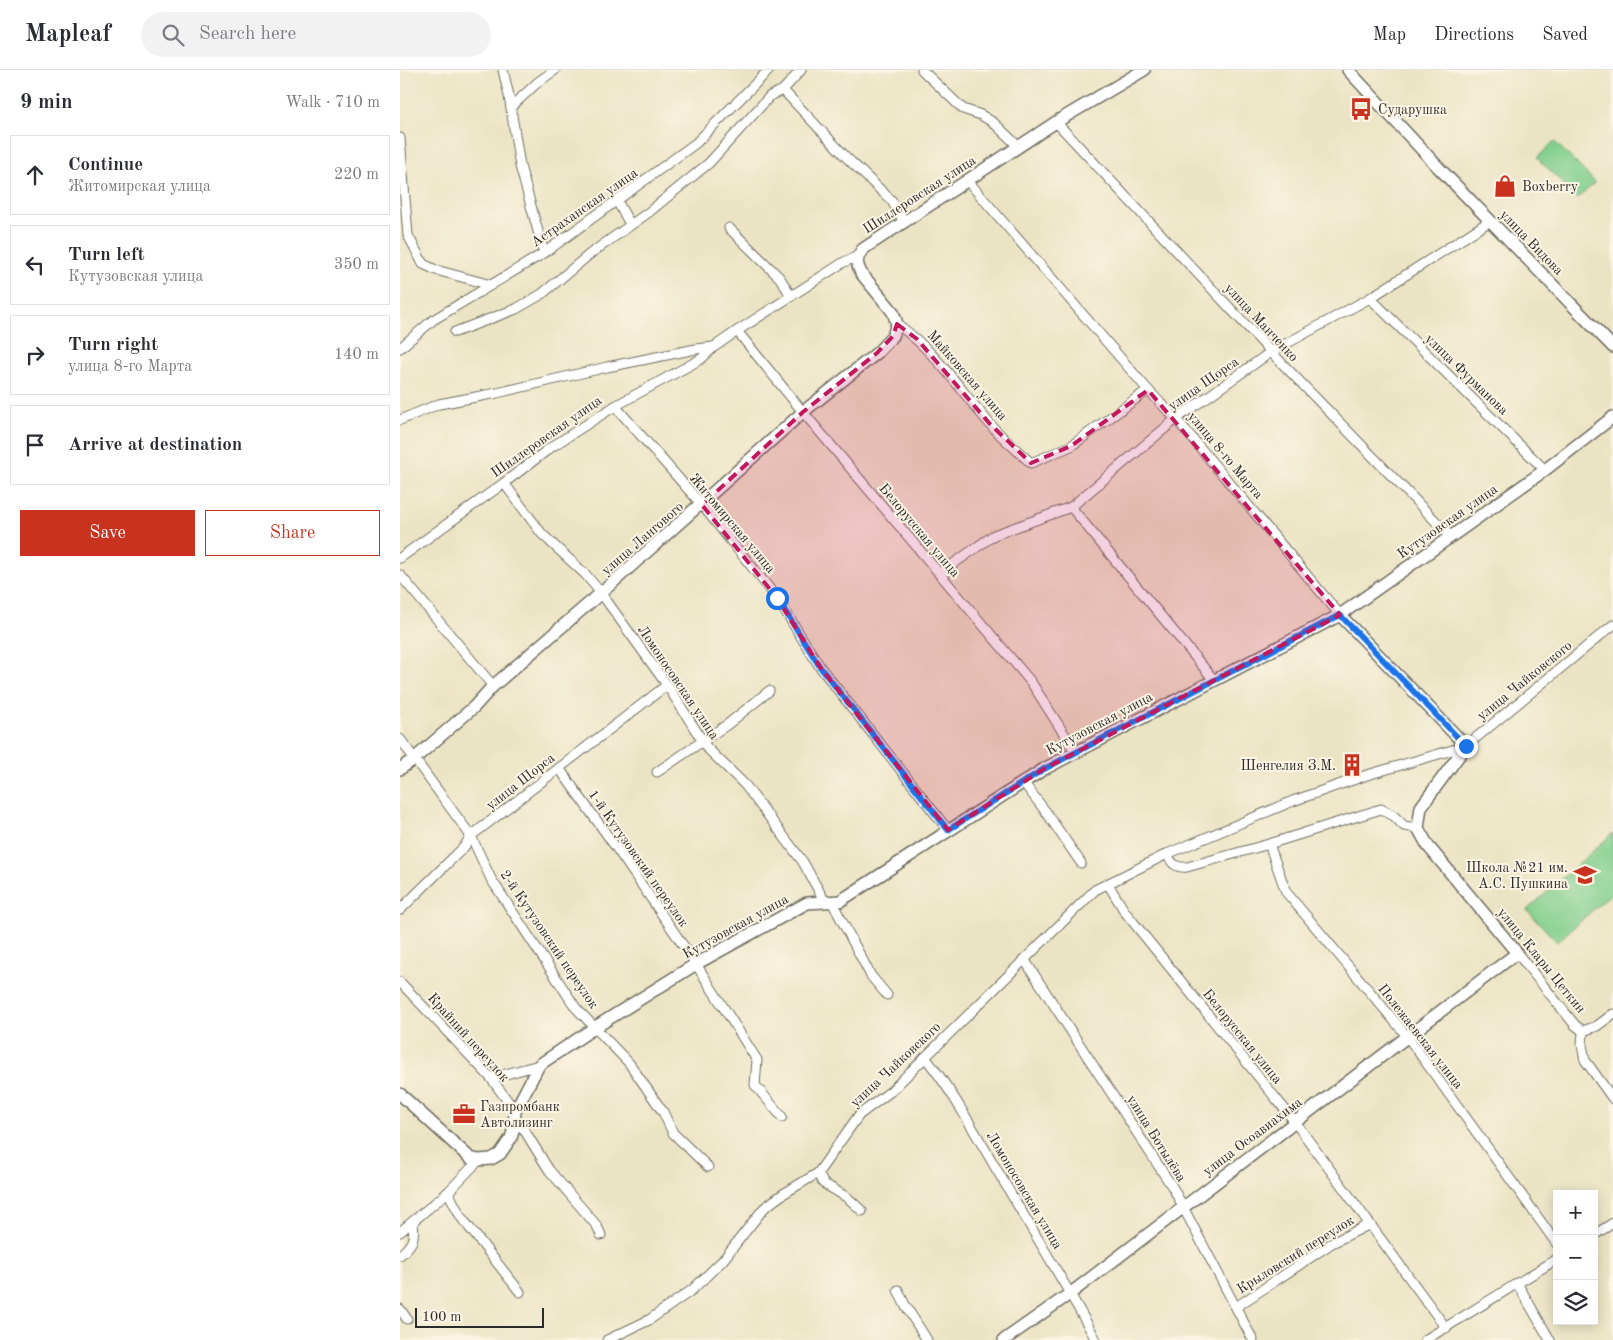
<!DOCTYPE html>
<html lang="en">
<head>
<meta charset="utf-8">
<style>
  :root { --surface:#fff; --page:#f2f2f3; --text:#2b2b33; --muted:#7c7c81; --line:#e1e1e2; --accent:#c8321e }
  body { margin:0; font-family:"Old Standard TT",serif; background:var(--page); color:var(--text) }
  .controls { position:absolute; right:15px; bottom:15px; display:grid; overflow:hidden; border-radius:0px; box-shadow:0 2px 12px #0003 }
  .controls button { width:45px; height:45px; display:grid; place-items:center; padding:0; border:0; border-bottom:1px solid var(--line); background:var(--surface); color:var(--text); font:25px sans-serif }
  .scale { position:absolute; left:15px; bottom:12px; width:129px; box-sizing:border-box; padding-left:5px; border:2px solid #2b2b2b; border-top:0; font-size:14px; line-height:18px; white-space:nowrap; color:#2b2b2b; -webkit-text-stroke:4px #fcf5e5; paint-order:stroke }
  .stop { position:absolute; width:15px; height:15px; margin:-11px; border:4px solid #1a73e8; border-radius:50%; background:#fff }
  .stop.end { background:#1a73e8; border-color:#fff; box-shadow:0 1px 5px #0008 }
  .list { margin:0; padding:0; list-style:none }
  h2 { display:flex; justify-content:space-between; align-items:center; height:65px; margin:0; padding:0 20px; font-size:21px }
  h2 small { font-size:16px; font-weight:400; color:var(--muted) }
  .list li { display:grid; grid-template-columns:32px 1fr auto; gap:15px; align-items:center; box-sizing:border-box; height:80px; margin:0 10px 10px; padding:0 10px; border:1px solid var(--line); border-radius:0px }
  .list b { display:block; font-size:19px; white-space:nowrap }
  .list p { margin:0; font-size:16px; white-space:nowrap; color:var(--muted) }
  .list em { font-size:16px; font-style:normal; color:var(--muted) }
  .actions { display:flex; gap:10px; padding:15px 20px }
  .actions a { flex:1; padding:11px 0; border:1px solid var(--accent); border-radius:0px; text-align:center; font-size:18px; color:var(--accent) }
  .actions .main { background:var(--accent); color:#fff }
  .icon { flex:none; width:28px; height:28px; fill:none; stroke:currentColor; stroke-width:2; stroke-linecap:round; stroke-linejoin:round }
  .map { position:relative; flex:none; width:1213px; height:1270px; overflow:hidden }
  header { display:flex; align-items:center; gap:30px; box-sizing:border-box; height:70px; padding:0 25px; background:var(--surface); border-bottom:1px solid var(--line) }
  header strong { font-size:24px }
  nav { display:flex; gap:28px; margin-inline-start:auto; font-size:18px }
  .search { width:350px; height:45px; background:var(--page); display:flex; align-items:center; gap:12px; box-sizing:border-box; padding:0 18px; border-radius:28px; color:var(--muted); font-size:19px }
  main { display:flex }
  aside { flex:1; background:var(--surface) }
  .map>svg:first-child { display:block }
  .green { fill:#82cf8e; stroke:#567d5c }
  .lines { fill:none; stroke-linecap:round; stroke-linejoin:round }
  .minor-casing { stroke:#6e6c61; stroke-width:11 }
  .tertiary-casing { stroke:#6e6c61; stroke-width:14 }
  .minor { stroke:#fff; stroke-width:9 }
  .tertiary { stroke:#fff; stroke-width:11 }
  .route { stroke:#1a73e8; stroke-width:6 }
  .marked { fill:#c2185b; fill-opacity:0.2; stroke:#c2185b; stroke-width:4; stroke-dasharray:10 6; stroke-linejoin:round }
  .labels { text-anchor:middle; stroke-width:4; stroke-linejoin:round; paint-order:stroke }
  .poi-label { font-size:14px; fill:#2b2b2b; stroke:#fcf5e5; text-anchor:start }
  .street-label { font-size:14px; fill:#2b2b2b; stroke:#fcf5e5 }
</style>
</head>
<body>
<header>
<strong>Mapleaf</strong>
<div class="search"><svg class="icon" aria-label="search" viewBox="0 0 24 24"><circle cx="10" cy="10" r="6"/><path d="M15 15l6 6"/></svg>Search here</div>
<nav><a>Map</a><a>Directions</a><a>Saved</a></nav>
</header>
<main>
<aside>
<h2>9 min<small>Walk · 710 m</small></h2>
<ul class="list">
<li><svg class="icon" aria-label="ahead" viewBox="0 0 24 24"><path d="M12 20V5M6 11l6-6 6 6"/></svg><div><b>Continue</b><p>Житомирская улица</p></div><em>220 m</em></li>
<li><svg class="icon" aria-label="left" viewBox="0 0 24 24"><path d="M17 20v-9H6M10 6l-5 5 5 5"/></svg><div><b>Turn left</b><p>Кутузовская улица</p></div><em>350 m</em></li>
<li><svg class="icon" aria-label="right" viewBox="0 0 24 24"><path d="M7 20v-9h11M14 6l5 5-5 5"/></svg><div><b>Turn right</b><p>улица 8-го Марта</p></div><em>140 m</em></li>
<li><svg class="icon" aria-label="arrive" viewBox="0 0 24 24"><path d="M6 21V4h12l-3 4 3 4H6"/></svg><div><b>Arrive at destination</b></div></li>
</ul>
<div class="actions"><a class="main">Save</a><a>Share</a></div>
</aside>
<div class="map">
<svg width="1213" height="1270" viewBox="0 0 1213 1270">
  <rect width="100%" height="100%" fill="#fcf5e5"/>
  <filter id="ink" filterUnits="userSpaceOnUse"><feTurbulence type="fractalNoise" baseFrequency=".02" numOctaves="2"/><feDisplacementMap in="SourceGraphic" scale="10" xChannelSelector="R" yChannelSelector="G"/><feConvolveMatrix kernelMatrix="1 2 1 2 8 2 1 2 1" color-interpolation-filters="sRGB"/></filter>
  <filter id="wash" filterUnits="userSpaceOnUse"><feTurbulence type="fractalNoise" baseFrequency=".0096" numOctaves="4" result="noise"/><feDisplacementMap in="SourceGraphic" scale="20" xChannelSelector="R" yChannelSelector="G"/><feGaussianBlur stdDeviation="1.12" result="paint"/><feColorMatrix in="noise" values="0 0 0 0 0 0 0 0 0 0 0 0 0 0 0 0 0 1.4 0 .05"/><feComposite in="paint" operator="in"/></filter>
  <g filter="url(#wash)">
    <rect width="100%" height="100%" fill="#ebe4c4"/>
    <g class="green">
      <polygon points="1154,71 1195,112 1178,129 1137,88"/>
      <polygon points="1213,763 1213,822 1157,872 1127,840"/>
    </g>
  </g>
  <g filter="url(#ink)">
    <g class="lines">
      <defs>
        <g id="minor">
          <polyline points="103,0 109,26 120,96 144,183"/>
          <polyline points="522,0 563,39 581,45 594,53 619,77"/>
          <polyline points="383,20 446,87 492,131 504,152"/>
          <polyline points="111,37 138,12 155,0"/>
          <polyline points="656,52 871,282 1051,467"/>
          <polyline points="0,68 8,165 23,194 36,200 91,215"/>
          <polyline points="567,110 748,320 776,349 940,545"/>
          <polyline points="217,131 230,154"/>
          <polyline points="329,158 380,208 391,226"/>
          <polyline points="970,228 1145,400"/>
          <path d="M 497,254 C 537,283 557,316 589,353 C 601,367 617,380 631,393 L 671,376 L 748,320"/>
          <polyline points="337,261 403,342 631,612 675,681"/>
          <polyline points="55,262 116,239 142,224 190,184 249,142 309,93 370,26 383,20 401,0"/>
          <polyline points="0,278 33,250 144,183 296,73 369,0"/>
          <polyline points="215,336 302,435 377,528 420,597 548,760"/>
          <polyline points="0,350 39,334 97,323 207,297 296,279 313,277"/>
          <polyline points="104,413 142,464 186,505 201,523 267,615 307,678 345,715 403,792 425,832"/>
          <polyline points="671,437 814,610"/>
          <polyline points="0,488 104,413 150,378 215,336 301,289 314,277 337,261 444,192 458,186"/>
          <polyline points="539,504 594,465 671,437 776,349 871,282 970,228 1090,151"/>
          <polyline points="0,505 93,616"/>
          <polyline points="0,669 71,766 91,809 176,938 229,993 263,1042 273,1063 308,1097"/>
          <polyline points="159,698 215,776 296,894 357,990 355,1015 382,1047"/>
          <polyline points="257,702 328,654 369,621"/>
          <polyline points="623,712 646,742 681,793"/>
          <polyline points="869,774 886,822 1007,966 1157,1174"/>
          <path d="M 767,784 C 772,794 776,798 787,797 L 869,774 L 981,739 L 994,746 L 1004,756 L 1018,758"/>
          <polyline points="708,814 725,842 895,1052 1046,1258"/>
          <polyline points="432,832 471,906 487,925"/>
          <polyline points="0,840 64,777 71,766 267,615"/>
          <polyline points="1117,883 1175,955 1183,961 1182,975 1185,990 1213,1029"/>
          <polyline points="624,889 773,1118 853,1270"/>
          <polyline points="0,912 91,1008 115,1041"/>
          <polyline points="1183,961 1197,956 1213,944"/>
          <path d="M 525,987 C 557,1027 578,1069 604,1112 C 635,1165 667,1216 696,1270"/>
          <polyline points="91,1008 139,995"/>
          <polyline points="115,1054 123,1058 149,1100 197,1156 201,1165"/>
          <polyline points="418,1103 423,1113 448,1128 462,1141"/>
          <polyline points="48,1122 61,1147 120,1222"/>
          <polyline points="0,1162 48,1122 79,1090"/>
          <polyline points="1194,1165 1213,1153"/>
          <path d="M 0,1185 C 13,1174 15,1169 13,1152"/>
          <polyline points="1117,1213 1150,1270"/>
          <polyline points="498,1220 505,1235 527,1270"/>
          <polyline points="836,1237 932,1173 970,1154"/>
          <polyline points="0,1239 7,1249"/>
          <polyline points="207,1270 249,1250 292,1220 323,1190 364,1138 383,1124 418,1103 459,1045 491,1021 695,820 767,784 893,731 967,705 1066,676 1213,555"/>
          <polyline points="1025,1270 1157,1189"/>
        </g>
        <g id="tertiary">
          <polyline points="948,0 1038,97 1213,277"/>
          <path d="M 0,699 L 14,689 L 74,637 L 93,616 L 201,523 L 403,342 L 477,283 L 493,266 L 497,254 L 493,242 L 461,203 C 456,193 456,188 463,179 L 656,52 L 744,0"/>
          <polyline points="0,1024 70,1088 79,1090 91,1089 100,1084 111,1068 114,1058 115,1041 139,995 194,958 296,894 407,833 440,831 644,699 940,545 1145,400 1213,347"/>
          <polyline points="604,1270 671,1223 1117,883 1028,776 1018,758 1021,737 1066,676 940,545"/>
        </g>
      </defs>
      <use href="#minor" class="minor-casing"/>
      <use href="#tertiary" class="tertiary-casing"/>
      <use href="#minor" class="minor"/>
      <use href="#tertiary" class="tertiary"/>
    </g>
  </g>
  <g class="lines" filter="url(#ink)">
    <polyline class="route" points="377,528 420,597 548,760 644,699 940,545 1066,676"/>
  </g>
  <path class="marked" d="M 497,254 L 517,269 L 590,354 L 631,393 L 671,376 L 748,320 L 940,545 L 644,699 L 548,760 L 420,597 L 377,528 L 302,435 L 403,342 L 477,283 L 493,266 Z"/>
  <defs>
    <symbol id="bus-bare" viewBox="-9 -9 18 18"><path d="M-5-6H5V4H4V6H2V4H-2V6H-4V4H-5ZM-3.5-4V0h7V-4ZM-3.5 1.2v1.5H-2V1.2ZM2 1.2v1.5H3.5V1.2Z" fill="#c8321e" stroke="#fcf5e5" stroke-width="2.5" paint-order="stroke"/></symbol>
    <symbol id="shop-bare" viewBox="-9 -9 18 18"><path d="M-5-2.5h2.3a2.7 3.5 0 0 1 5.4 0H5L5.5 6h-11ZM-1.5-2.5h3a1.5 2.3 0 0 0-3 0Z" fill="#c8321e" stroke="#fcf5e5" stroke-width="2.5" paint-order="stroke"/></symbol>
    <symbol id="building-bare" viewBox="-9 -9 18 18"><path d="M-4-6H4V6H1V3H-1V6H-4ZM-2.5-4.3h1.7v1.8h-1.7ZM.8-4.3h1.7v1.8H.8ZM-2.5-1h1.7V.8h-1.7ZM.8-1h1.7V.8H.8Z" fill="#c8321e" stroke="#fcf5e5" stroke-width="2.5" paint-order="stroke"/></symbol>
    <symbol id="school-bare" viewBox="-9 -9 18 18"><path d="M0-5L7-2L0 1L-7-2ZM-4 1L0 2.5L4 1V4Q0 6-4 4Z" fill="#c8321e" stroke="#fcf5e5" stroke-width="2.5" paint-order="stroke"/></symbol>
    <symbol id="office-bare" viewBox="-9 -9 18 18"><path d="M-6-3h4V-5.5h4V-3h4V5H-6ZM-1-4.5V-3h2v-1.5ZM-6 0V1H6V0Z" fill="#c8321e" stroke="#fcf5e5" stroke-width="2.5" paint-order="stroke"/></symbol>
  </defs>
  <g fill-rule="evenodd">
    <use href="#bus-bare" x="945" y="23" width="32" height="32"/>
    <use href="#shop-bare" x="1089" y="100" width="32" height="32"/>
    <use href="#building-bare" x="936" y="679" width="32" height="32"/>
    <use href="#school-bare" x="1169" y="789" width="32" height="32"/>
    <use href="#office-bare" x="48" y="1028" width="32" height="32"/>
  </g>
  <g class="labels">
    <g class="poi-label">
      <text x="978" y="44">Сударушка</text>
      <text x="1122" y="121">Boxberry</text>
      <text x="936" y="700" text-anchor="end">Шенгелия З.М.</text>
      <text x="1168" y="802" text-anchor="end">Школа №21 им.<tspan x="1168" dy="16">А.С. Пушкина</tspan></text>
      <text x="80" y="1041">Газпромбанк<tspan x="80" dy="16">Автолизинг</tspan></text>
    </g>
    <g class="street-label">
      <text transform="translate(519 124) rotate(-33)" y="5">Шиллеровская улица</text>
      <text transform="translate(184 137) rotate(-35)" y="5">Астраханская улица</text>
      <text transform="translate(1132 172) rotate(46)" y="5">улица Видова</text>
      <text transform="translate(862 252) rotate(47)" y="5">улица Манченко</text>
      <text transform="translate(1067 304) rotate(44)" y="5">улица Фурманова</text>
      <text transform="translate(568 305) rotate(49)" y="5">Майковская улица</text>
      <text transform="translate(803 313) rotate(-35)" y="5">улица Щорса</text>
      <text transform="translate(146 366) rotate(-35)" y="5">Шиллеровская улица</text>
      <text transform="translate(826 385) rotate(50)" y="5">улица 8-го Марта</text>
      <text transform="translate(1047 451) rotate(-35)" y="5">Кутузовская улица</text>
      <text transform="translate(333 453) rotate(50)" y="5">Житомирская улица</text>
      <text transform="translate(520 460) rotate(50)" y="5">Белорусская улица</text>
      <text transform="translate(242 468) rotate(-41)" y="5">улица Лангового</text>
      <text transform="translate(1124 610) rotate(-39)" y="5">улица Чайковского</text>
      <text transform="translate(279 612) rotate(56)" y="5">Ломоносовская улица</text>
      <text transform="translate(699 653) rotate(-28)" y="5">Кутузовская улица</text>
      <text transform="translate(120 711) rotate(-38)" y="5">улица Щорса</text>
      <text transform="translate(239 788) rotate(55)" y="5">1-й Кутузовский переулок</text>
      <text transform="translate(335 856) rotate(-29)" y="5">Кутузовская улица</text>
      <text transform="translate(150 869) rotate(56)" y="5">2-й Кутузовский переулок</text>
      <text transform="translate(1142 890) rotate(51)" y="5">улица Клары Цеткин</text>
      <text transform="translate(843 966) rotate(51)" y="5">Белорусская улица</text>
      <text transform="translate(1021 966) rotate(52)" y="5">Полежаевская улица</text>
      <text transform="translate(69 967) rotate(48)" y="5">Крайний переулок</text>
      <text transform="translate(495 994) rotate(-43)" y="5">улица Чайковского</text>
      <text transform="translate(852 1066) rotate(-37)" y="5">улица Осоавиахима</text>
      <text transform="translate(757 1068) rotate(58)" y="5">улица Ботылёва</text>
      <text transform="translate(625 1120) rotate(59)" y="5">Ломоносовская улица</text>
      <text transform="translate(895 1184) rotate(-32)" y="5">Крыловский переулок</text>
    </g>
  </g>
</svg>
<div class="controls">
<button>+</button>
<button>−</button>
<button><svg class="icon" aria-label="layers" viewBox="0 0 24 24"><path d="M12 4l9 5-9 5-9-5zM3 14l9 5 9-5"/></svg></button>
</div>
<div class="scale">100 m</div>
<div class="stop" style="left:377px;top:528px"></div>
<div class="stop end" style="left:1066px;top:676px"></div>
</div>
</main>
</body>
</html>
